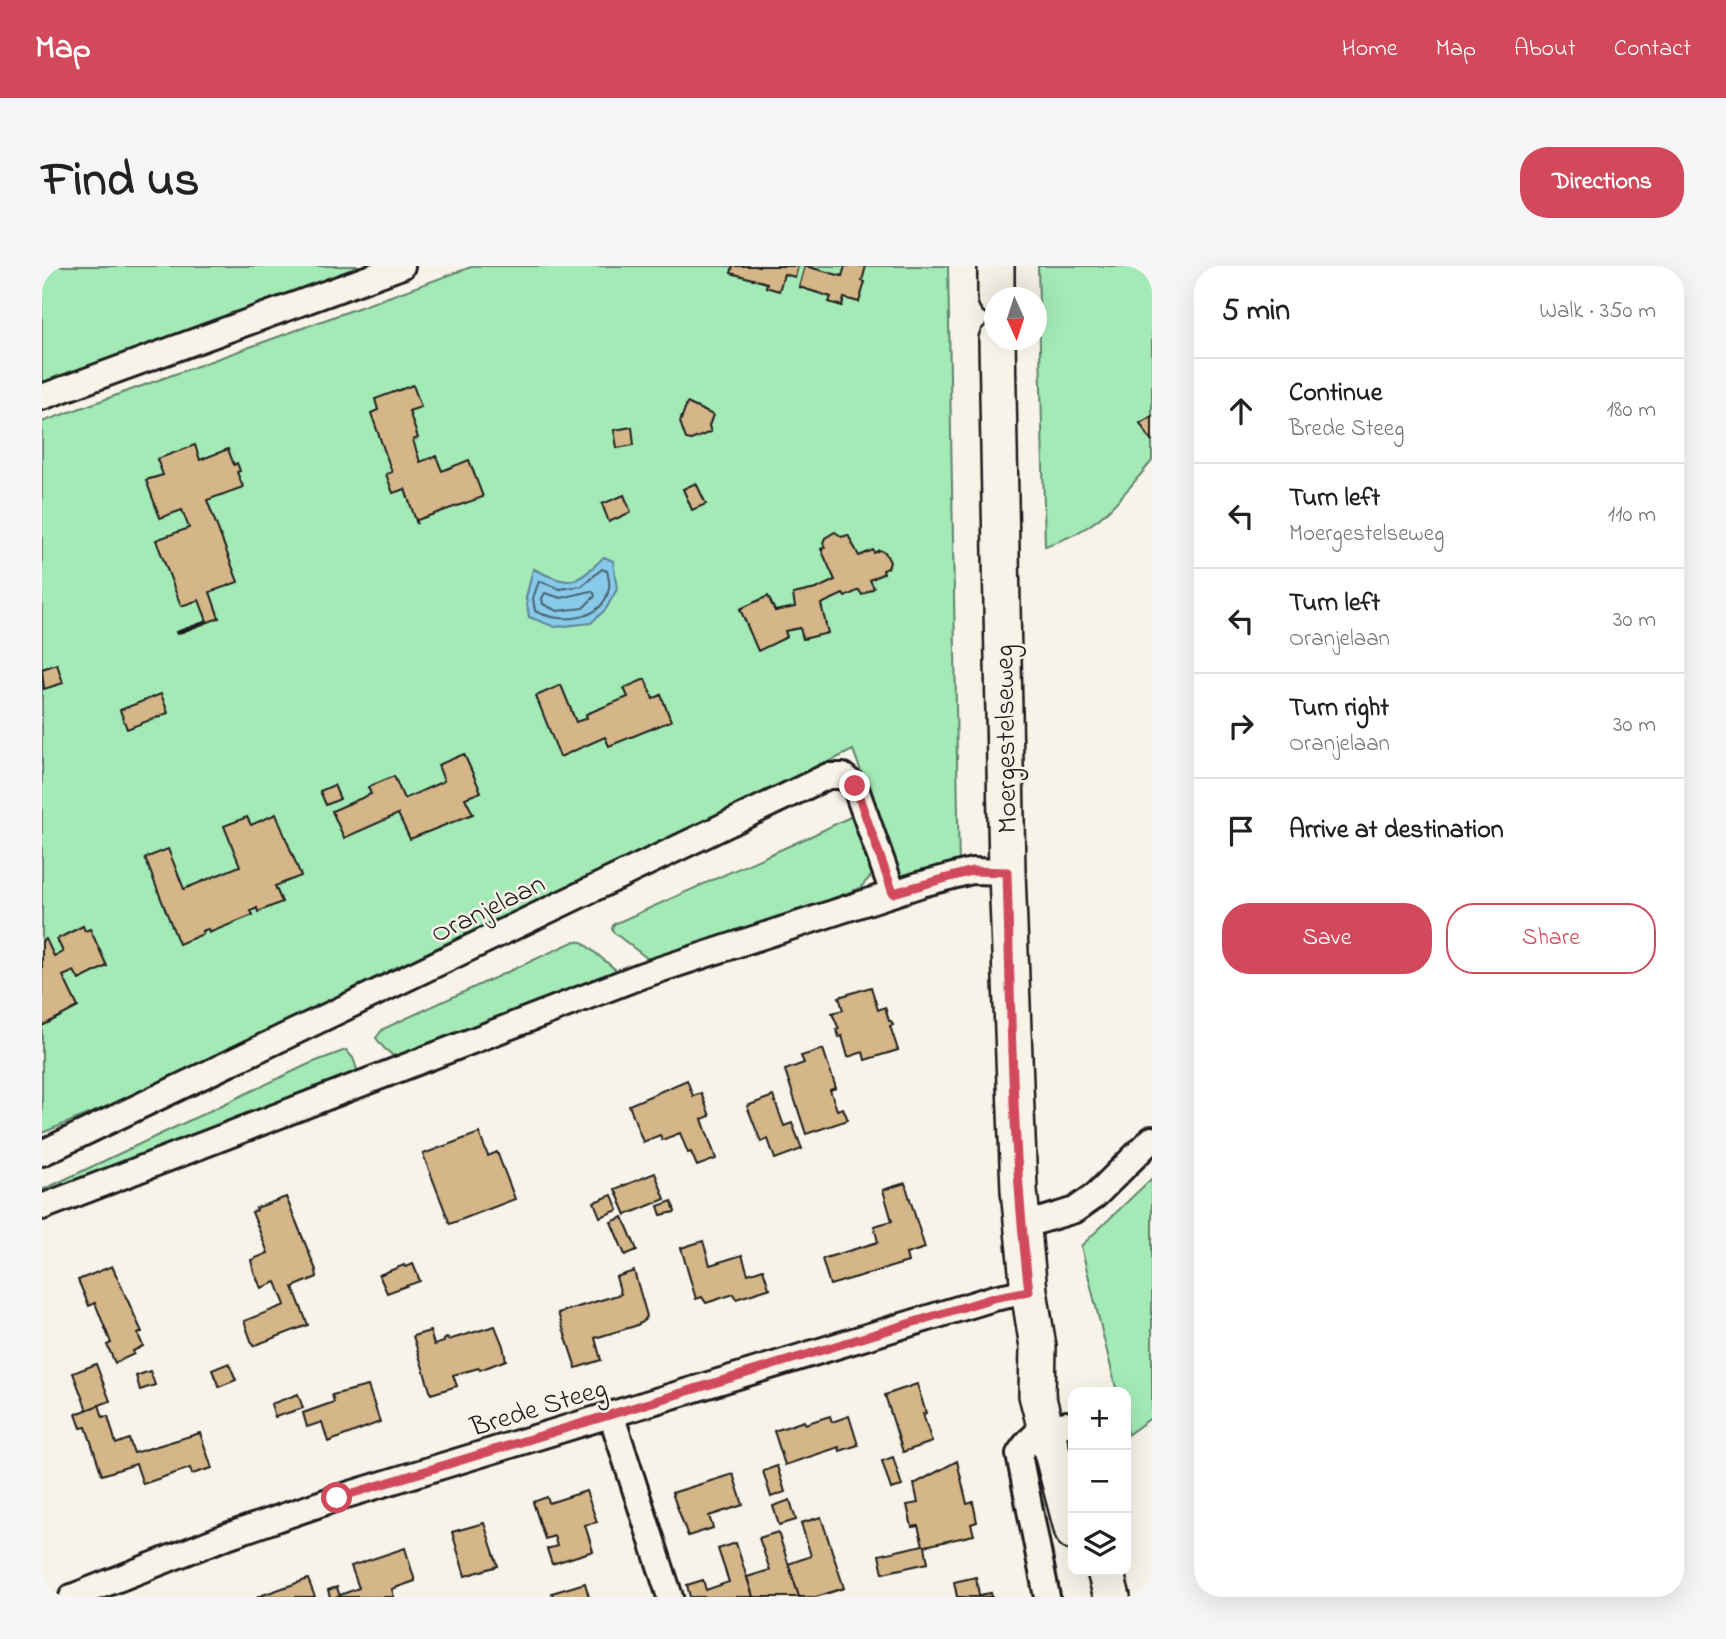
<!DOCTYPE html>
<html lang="en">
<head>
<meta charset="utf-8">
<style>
  :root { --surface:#fff; --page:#f6f6f6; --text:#222; --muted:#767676; --line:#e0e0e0; --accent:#d1495b }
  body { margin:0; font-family:"Indie Flower",sans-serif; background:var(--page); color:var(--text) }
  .controls { position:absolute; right:21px; bottom:21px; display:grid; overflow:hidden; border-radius:14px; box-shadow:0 7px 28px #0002 }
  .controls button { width:63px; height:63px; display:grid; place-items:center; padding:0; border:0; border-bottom:2px solid var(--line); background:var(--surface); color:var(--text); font:35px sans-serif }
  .compass { position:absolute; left:942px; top:21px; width:63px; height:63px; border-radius:50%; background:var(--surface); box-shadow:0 7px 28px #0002; rotate:177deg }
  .stop { position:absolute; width:21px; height:21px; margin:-16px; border:5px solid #d1495b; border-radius:50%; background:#fff }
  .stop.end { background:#d1495b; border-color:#fff; box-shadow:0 2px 7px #0008 }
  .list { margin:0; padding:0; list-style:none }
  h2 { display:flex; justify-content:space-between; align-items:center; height:91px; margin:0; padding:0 28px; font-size:30px }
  h2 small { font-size:23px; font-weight:400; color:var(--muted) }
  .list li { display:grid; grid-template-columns:46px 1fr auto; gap:21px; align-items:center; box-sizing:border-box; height:105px; padding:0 28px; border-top:2px solid var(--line) }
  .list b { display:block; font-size:26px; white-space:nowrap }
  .list p { margin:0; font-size:23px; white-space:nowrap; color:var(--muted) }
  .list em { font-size:23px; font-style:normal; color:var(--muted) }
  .actions { display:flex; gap:14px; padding:21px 28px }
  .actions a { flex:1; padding:16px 0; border:2px solid var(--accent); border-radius:28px; text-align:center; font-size:24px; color:var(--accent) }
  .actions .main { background:var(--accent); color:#fff }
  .icon { flex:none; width:38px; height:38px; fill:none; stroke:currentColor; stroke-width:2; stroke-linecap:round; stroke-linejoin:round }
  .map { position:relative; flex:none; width:1110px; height:1331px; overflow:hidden; border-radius:28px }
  header { display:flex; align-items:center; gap:42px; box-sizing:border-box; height:98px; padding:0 35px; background:var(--accent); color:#fff }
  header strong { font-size:33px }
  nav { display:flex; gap:38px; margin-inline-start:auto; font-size:24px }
  .intro { display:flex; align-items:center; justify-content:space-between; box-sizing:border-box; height:168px; padding:0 42px }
  h1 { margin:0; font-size:49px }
  .button { padding:18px 32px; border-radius:28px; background:var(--accent); color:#fff; font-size:24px; font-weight:700 }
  main { display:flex; gap:42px; padding:0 42px }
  aside { flex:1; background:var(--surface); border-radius:28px; box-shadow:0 7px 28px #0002 }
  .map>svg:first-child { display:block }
  .green { fill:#a3eab7; stroke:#60836a; stroke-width:2; fill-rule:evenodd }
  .water { fill:#88cae9; stroke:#5d8497; stroke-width:2 }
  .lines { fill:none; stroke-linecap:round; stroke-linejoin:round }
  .shore { stroke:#47626e; stroke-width:2 }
  .building { fill:#d4b688; stroke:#1c1c1c; stroke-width:2 }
  .street-casing { stroke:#1c1c1c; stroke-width:30 }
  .secondary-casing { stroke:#1c1c1c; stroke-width:40 }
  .street { stroke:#f7f3e8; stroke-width:24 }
  .secondary { stroke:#f7f3e8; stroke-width:35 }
  .route { stroke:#d1495b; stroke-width:9 }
  .labels { text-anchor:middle; stroke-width:5; stroke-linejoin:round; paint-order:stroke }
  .street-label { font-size:28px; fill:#1c1c1c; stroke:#f7f3e8 }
</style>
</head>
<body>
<header>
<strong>Map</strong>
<nav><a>Home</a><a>Map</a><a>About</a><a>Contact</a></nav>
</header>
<div class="intro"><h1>Find us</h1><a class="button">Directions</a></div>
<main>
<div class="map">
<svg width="1110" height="1331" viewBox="0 0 1110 1331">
  <rect width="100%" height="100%" fill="#f7f3e8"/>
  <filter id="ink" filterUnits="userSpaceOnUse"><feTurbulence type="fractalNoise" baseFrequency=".0143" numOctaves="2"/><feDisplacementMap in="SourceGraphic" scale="14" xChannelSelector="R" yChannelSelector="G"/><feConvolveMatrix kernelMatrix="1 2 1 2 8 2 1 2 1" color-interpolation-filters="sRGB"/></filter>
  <g filter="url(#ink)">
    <g class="green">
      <polygon points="0,0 321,0 0,119"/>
      <path d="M 432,0 L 906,0 L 917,604 L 860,615 L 811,484 L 653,561 L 338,730 L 0,867 L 0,156 ZM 492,303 L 518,316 L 539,313 L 484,332 Z"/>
      <path d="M 996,0 L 1110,0 L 1110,195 C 1074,237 1058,263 1003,280 Z"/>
      <polygon points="810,550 831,589 832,607 818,622 628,695 610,696 571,666 570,662 572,658 767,571"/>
      <polygon points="533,675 540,676 579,708 354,792 342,782 334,772 341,763"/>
      <polygon points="304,784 311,792 317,809 0,933 0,924 11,919 269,797"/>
      <polygon points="1110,912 1110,1151 1085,1169 1084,1126 1075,1126 1039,980"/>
    </g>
    <path class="water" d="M 562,291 L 571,295 L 575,323 L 564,343 L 549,357 L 513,361 L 487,351 L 484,332 L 491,303 C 530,321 532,320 562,291 Z"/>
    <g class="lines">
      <g class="shore">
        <path d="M 560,303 L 565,305 C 566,309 568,317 567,322 C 561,356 518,358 493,345 L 491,332 L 497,315 L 518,323 L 540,320 Z"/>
        <polygon points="549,325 552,327 553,330 541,342 515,345 501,338 500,332 503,327 519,332"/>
      </g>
    </g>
    <g class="building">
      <polygon points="691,0 756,0 753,11 742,8 737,25 724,21 725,17 689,7"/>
      <polygon points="763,0 800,10 803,0 824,0 820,15 823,16 817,36 802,32 800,40 787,36 789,31 757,21"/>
      <polygon points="371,119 379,141 367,145 376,172 371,174 378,196 394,190 400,205 427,194 441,231 375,254 375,258 363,223 351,227 344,208 350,206 329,147 336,144 333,133"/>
      <polygon points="645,137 671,149 667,160 669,166 649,174 644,173 638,156"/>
      <polygon points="1110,150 1110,174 1109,175 1098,157"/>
      <polygon points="590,161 592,179 575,182 572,164"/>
      <polygon points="153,179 158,194 186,183 192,199 195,197 198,205 195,206 201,221 165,234 196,316 168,326 177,352 135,368 134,366 165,355 157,334 139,340 114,274 147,262 140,244 118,252 104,214 121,209 115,193"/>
      <polygon points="654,217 664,238 650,244 641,223"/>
      <polygon points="582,229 589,246 567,256 560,238"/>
      <polygon points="793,266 800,271 806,269 817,290 831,284 832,287 837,284 843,286 848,296 846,302 841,304 842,307 828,314 832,322 820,329 817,324 803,331 801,328 779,338 786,367 761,373 758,362 743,365 745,371 716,385 698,343 726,330 733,345 753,341 751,328 774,323 793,314 779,283 783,281 781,277 783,272"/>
      <polygon points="15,398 21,417 2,423 0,403"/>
      <polygon points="603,413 611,433 619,429 629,455 567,480 563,471 518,491 494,430 519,419 534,456 545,452 544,448 586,431 582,422"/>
      <polygon points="119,428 126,447 85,463 78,444"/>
      <polygon points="422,488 439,526 423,532 431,548 368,573 356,548 302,572 290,545 329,528 326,521 352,510 362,533 402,515 396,499"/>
      <polygon points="292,519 298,533 284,539 278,525"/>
      <polygon points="234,548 259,610 233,620 240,636 216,646 215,642 209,645 211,649 167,667 166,663 160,665 161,668 137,678 103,592 126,583 142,623 198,600 182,560 205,551 209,559"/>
      <polygon points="41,660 43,665 48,663 65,700 37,714 32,705 21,710 36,741 0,760 0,675 4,673 12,690 21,686 15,673"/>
      <polygon points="829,721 836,744 843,741 847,755 849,755 851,759 848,760 856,784 823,794 821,786 806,791 800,770 797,771 794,763 797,763 790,747 801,744 797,731"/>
      <polygon points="781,783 794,822 788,824 795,844 801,842 806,854 764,868 743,804 762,797 759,790"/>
      <polygon points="645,814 651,830 659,827 668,850 660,853 674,893 655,900 649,886 646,887 638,867 620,874 618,869 601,876 587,839"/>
      <polygon points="731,830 742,860 750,857 760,883 733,893 726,873 719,876 705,840"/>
      <polygon points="437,867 446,890 455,886 473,933 408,958 381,888"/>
      <polygon points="613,907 623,933 584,949 573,923"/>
      <polygon points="863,917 883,982 864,988 866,996 788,1019 780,993 836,976 832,960 850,955 841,924"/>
      <polygon points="570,929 576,944 558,951 552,936"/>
      <polygon points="244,931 274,1004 275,1011 251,1021 266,1059 211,1080 202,1055 243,1039 234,1016 219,1022 212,1006 209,994 226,987 210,946 215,944 214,942"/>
      <polygon points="630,935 633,946 619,949 616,940"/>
      <polygon points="581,951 595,984 583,989 569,956"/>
      <polygon points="661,975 668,999 700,989 706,1008 721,1003 727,1022 729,1022 694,1033 692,1028 664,1037 660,1031 654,1033 639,982"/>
      <polygon points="371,998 378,1015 345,1027 337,1009 362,999 363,1001"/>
      <polygon points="70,1000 100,1066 96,1068 101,1080 91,1085 92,1088 73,1097 65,1079 69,1077 53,1037 47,1040 36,1014"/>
      <polygon points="592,1005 605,1050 601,1056 593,1060 553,1072 559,1094 534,1102 516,1047 579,1028 574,1011"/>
      <polygon points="453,1060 461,1080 464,1094 438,1104 437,1102 411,1109 415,1120 389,1128 371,1070 388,1065 392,1079 402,1076 401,1074 405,1072 406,1074"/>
      <polygon points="187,1097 194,1114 177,1121 170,1104"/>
      <polygon points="54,1098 68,1135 45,1144 31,1107"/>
      <polygon points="108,1105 113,1119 98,1124 94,1110"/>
      <polygon points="875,1118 884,1147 881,1148 890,1176 861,1186 843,1129"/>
      <polygon points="326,1120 338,1156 286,1176 280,1156 265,1161 261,1147 292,1136 290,1129"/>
      <polygon points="256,1128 261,1142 233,1151 229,1138"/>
      <polygon points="57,1139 61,1151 66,1150 74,1178 87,1173 92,1187 158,1167 170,1202 150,1208 148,1202 101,1218 94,1198 60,1209 44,1161 39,1162 34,1148"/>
      <polygon points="788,1150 790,1156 807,1150 816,1179 798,1185 797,1181 743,1199 732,1165 762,1155 763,1158"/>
      <polygon points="851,1191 860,1220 849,1223 840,1195"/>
      <polygon points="915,1195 925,1238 931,1236 935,1256 929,1258 932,1269 883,1280 886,1297 841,1307 837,1289 881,1279 876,1260 870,1261 865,1239 876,1237 872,1218"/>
      <polygon points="735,1200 743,1226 729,1231 721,1205"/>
      <polygon points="691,1208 701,1239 667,1250 671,1262 646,1270 630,1227"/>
      <polygon points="544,1225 555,1256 543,1259 551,1285 510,1298 505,1283 515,1280 512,1270 503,1273 491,1236 505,1231 507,1237"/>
      <polygon points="748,1234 754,1254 737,1259 731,1240"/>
      <polygon points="779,1251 802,1322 774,1331 757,1331 746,1298 769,1290 759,1257"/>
      <polygon points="442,1257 456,1300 423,1310 410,1266"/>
      <polygon points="736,1266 757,1331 711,1331 705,1311 728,1304 717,1272"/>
      <polygon points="694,1277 711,1331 648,1331 645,1319 661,1314 664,1324 687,1316 676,1283"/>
      <polygon points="363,1282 373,1315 350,1323 352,1331 298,1331 298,1329 317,1322 309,1300"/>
      <polygon points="934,1311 937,1329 949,1327 950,1331 915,1331 912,1316"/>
      <polygon points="266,1313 273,1331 215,1331"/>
      <polygon points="543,1317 547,1331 511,1331 510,1327"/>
      <polygon points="295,1321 298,1331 288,1331 286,1324"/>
    </g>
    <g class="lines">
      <defs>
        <g id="street">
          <polyline points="0,131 360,0"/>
          <polyline points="0,887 786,510 801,510 813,520 851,627"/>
          <polyline points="0,941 601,709 880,618 930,605 965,606"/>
          <polyline points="980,960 1033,944 1054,929 1110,873"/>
          <polyline points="569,1148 628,1331"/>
          <polyline points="30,1331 185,1270 295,1232 952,1032 987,1025"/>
          <path d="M 1005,1331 L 977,1188 C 991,1166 1000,1164 1024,1158"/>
        </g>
        <g id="secondary">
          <polyline points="954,0 954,32"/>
          <polyline points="955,74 965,606 977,924 987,1025 996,1081 995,1129 1031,1266"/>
          <polyline points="1063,1305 1070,1331"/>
        </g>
      </defs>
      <use href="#street" class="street-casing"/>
      <use href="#secondary" class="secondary-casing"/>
      <use href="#street" class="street"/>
      <use href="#secondary" class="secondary"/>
    </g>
  </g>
  <g class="lines" filter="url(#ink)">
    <path class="route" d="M 295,1232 L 951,1032 L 987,1025 C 970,886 969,745 965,606 L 930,605 L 851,627 L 813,520"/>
  </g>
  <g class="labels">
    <g class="street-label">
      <text transform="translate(962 473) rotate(-91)" y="10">Moergestelseweg</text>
      <text transform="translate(445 641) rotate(-26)" y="10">Oranjelaan</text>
      <text transform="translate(496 1140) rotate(-17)" y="10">Brede Steeg</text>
    </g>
  </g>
</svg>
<div class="controls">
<button>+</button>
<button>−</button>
<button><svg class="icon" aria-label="layers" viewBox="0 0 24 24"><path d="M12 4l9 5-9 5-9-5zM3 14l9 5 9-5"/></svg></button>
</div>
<svg class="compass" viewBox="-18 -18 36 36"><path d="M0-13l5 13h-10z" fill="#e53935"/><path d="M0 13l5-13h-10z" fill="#767676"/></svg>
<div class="stop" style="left:295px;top:1232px"></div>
<div class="stop end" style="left:813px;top:520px"></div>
</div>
<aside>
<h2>5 min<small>Walk · 350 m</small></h2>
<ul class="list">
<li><svg class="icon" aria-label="ahead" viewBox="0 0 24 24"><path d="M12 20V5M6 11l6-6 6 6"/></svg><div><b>Continue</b><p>Brede Steeg</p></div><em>180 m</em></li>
<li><svg class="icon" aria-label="left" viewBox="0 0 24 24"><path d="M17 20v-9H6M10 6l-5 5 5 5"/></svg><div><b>Turn left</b><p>Moergestelseweg</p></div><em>110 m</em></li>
<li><svg class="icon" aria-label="left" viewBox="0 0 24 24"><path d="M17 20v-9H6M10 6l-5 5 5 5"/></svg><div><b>Turn left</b><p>Oranjelaan</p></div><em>30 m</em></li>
<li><svg class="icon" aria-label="right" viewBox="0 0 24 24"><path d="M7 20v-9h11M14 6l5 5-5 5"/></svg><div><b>Turn right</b><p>Oranjelaan</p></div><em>30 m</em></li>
<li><svg class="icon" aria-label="arrive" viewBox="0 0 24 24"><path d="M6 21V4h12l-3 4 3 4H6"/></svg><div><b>Arrive at destination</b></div></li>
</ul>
<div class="actions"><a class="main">Save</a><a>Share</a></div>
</aside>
</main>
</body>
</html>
